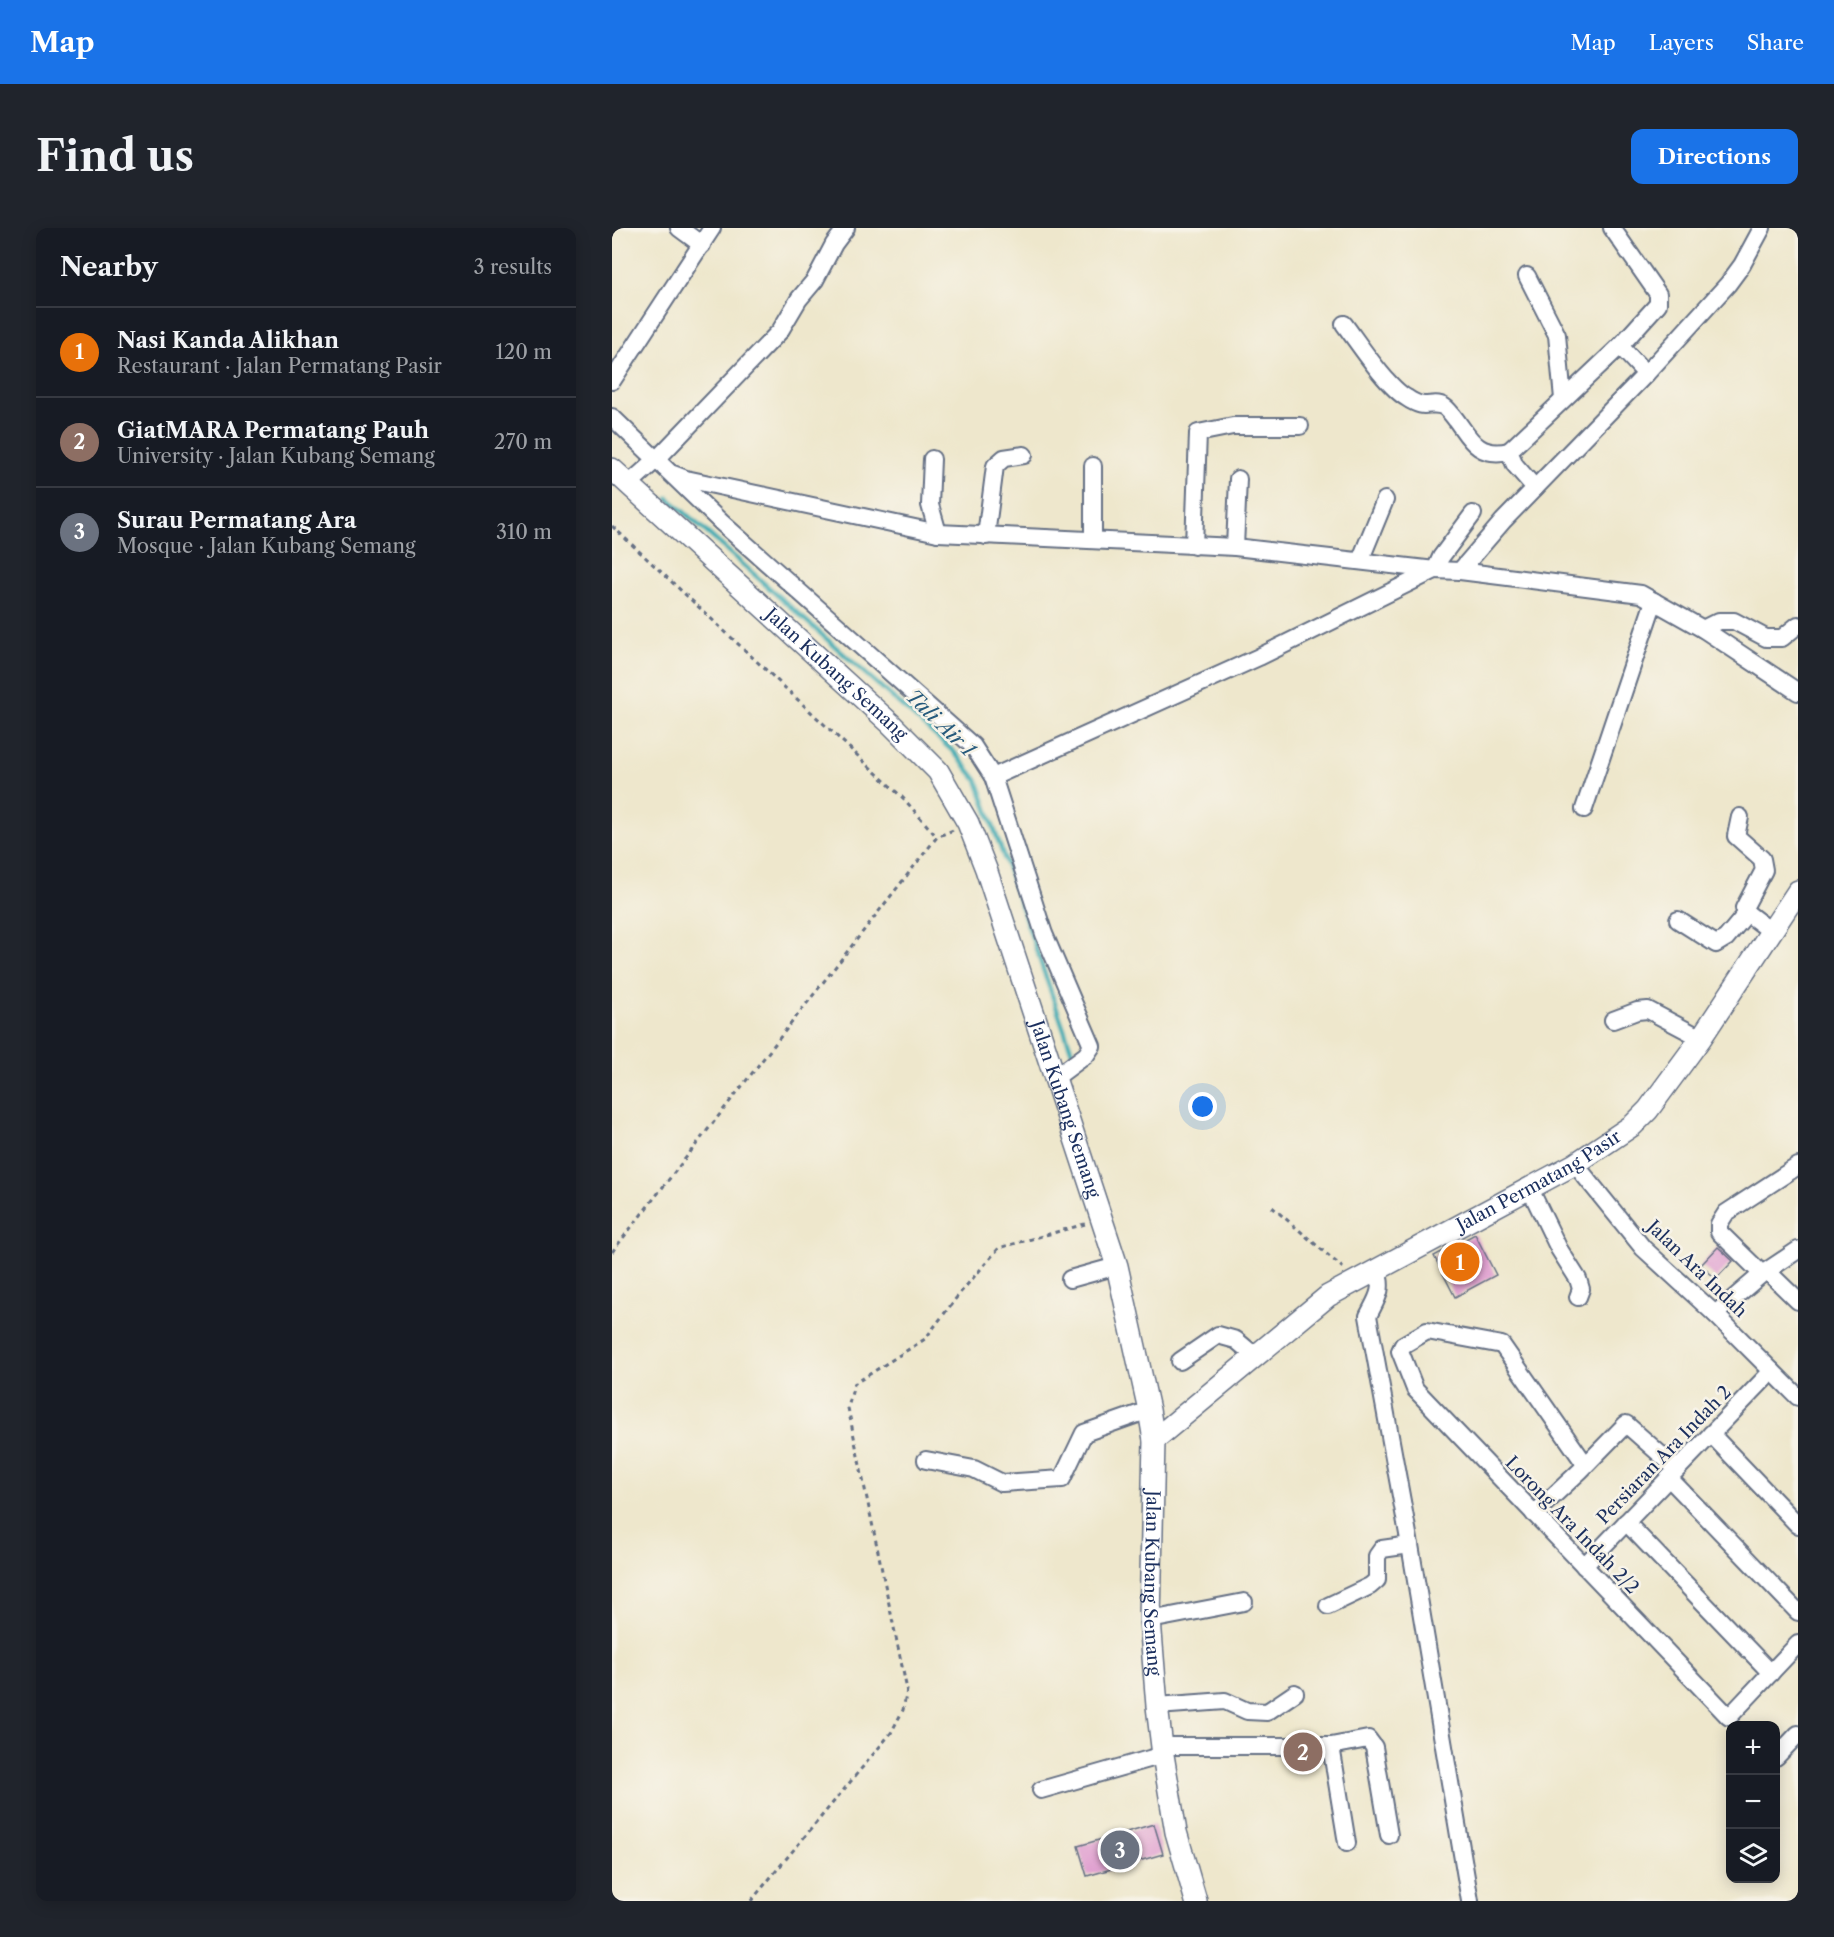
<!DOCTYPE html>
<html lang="en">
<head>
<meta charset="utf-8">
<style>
  :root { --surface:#171b24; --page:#20242c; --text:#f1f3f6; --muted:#9ea1a6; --line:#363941; --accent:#1a73e8 }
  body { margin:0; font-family:"Libre Caslon Text",serif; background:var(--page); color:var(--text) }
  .controls { position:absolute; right:18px; bottom:18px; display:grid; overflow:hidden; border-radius:12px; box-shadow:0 3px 15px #0003 }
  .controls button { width:54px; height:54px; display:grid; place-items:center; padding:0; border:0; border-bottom:2px solid var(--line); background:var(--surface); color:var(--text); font:30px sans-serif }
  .you { position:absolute; left:591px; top:879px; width:21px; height:21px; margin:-15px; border:4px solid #fff; border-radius:50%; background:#1a73e8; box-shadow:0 0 0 9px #1a73e833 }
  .badge { display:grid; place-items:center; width:39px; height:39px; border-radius:50%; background:var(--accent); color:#fff; font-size:20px; font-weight:700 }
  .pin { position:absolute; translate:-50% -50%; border:3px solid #fff; box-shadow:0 2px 6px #0006 }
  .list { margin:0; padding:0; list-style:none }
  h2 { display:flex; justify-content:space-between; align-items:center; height:78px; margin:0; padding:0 24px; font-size:26px }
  h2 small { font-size:20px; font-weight:400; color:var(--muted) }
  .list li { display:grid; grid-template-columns:39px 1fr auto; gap:18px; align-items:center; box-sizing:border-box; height:90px; padding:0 24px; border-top:2px solid var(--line) }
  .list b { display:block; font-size:22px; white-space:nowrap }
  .list p { margin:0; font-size:20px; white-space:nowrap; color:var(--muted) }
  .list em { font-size:20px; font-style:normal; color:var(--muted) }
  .icon { flex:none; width:33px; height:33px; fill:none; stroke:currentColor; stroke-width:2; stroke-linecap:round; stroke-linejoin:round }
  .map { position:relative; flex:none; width:1186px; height:1673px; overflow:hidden; border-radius:12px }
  header { display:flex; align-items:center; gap:36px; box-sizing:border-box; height:84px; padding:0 30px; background:var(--accent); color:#fff }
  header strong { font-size:28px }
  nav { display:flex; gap:33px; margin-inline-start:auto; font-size:21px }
  .intro { display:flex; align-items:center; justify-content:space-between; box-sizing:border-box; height:144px; padding:0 36px }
  h1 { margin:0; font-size:42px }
  .button { padding:15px 27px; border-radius:12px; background:var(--accent); color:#fff; font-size:21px; font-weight:700 }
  main { display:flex; gap:36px; padding:0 36px }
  aside { flex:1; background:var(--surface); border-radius:12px; box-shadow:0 3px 15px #0003 }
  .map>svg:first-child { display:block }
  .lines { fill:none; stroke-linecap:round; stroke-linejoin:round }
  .stream { stroke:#3aabb4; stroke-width:4.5 }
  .building { fill:#df9ccf }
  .minor-casing { stroke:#656f84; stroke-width:20 }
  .major-casing { stroke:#656f84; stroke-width:24 }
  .path { stroke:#656f84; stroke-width:3; stroke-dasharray:4.5 4.5; stroke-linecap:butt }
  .minor { stroke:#fff; stroke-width:16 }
  .major { stroke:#fff; stroke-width:21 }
  .labels { text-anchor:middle; stroke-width:5; stroke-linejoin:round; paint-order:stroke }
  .street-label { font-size:18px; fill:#1b2f5e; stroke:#f7f3e8 }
  .water-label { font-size:20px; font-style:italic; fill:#265a7c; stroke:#f7f3e8 }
</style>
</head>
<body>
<header>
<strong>Map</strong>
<nav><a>Map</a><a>Layers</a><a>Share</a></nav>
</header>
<div class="intro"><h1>Find us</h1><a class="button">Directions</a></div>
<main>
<aside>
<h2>Nearby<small>3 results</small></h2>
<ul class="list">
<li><span class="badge" style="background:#e8710a">1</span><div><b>Nasi Kanda Alikhan</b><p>Restaurant · Jalan Permatang Pasir</p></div><em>120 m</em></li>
<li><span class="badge" style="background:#8d6e63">2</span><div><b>GiatMARA Permatang Pauh</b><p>University · Jalan Kubang Semang</p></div><em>270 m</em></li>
<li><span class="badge" style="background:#6b7280">3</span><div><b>Surau Permatang Ara</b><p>Mosque · Jalan Kubang Semang</p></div><em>310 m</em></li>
</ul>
</aside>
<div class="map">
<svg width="1186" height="1673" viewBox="0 0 1186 1673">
  <rect width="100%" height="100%" fill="#f7f3e8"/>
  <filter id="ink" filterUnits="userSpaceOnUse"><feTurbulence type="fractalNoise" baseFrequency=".0167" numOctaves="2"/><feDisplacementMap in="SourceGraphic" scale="12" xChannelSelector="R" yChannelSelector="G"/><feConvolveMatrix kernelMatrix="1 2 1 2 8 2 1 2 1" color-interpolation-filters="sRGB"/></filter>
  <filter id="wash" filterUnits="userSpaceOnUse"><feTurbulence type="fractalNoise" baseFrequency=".008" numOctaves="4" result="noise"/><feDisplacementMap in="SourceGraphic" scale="24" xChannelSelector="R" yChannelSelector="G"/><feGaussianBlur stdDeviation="1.35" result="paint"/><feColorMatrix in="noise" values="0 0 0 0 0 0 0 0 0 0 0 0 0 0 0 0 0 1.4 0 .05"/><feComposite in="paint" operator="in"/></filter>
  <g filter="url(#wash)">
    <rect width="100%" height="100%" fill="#eee7cc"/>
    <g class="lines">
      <polyline class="stream" points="56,270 342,524 365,552 460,824"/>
    </g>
    <g id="blocks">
      <g class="building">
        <polygon points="863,1006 884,1047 843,1069 822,1028"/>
        <polygon points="1106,1019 1121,1033 1104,1051 1089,1037"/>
        <polygon points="542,1596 551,1626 475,1648 466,1618"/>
      </g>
    </g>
  </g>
  <g filter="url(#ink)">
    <use href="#blocks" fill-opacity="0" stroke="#656f84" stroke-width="1.5"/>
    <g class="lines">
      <defs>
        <g id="minor">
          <polyline points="67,0 90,17"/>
          <polyline points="915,48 945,107 951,171"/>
          <path d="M 732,96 C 747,116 775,159 795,170 C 799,173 807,177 812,177 C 820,177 827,174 834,180 C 855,200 859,232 897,223 L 903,237 L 923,260"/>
          <polyline points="1008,118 1034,146"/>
          <polyline points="0,153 100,0"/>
          <polyline points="0,189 110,295 361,518 381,549 432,706 480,818 474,827 443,850"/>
          <polyline points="897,223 1008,118 1046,76 1046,66 1000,0"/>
          <polyline points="320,231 318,277 326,305"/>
          <polyline points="481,238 481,312"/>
          <polyline points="61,246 74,251 326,305 623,319 823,342 848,343 1029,366 1091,401 1186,464"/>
          <polyline points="17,256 45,231 168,103 187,71 203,52 222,16 234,0"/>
          <polyline points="374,308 383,238 392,230 412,227"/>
          <polyline points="582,318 586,205 621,198 688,198"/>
          <polyline points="623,319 626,251"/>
          <polyline points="748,333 773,272"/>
          <polyline points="848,343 891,293 1034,146 1116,56 1130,37 1150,0"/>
          <polyline points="1091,401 1107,393 1122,393 1154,410 1170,410 1186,397"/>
          <polyline points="381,549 647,429 823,342 829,329 861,286"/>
          <polyline points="972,581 1042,373"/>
          <polyline points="1128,589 1124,608 1150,631 1152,642 1132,680 1135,685 1160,704"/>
          <polyline points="1066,692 1104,716 1114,710 1135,685"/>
          <polyline points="1001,792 1025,783 1036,782 1089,810"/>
          <polyline points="963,936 1031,1020 1103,1086 1186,1169"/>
          <polyline points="918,961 947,1021 966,1051 969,1061 966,1069"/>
          <path d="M 765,1042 C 772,1063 765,1070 756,1088 L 798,1317 L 858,1673"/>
          <polyline points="1155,1043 1186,1073"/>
          <polyline points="1150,1046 1107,1004 1107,996 1114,985 1186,938"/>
          <polyline points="458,1051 505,1038"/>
          <polyline points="1103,1086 1150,1046 1186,1022"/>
          <polyline points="568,1133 606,1107 624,1112 643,1128"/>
          <polyline points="1099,1206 1186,1297"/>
          <polyline points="314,1232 362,1241 390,1255 450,1251 472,1205 537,1182"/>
          <polyline points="973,1236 890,1117 815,1103 791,1117 788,1123 803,1161 1117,1489 1186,1416"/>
          <polyline points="1057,1250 1186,1384"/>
          <polyline points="922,1286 968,1243 1014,1196 1065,1241"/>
          <polyline points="1014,1294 1159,1445"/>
          <polyline points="972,1338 1160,1143"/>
          <polyline points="716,1378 758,1358 765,1352 765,1328 770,1321 798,1317"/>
          <polyline points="538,1392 632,1374"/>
          <polyline points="545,1478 613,1473 635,1483 655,1484 683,1465"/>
          <polyline points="550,1518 719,1518 756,1511 762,1519 777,1607"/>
          <polyline points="719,1518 735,1615"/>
          <polyline points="1164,1529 1186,1506"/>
          <polyline points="429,1562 551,1527"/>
        </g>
        <g id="major">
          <path id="s1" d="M 0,241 L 278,495 L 326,543 L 356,595 L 374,641 L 505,1038 L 537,1182 L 542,1212 L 538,1392 L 545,1478 L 551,1527 L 564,1604 L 584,1673"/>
          <path id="s2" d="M 542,1212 L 716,1068 L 963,936 L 1021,897 L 1036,882 L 1089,810 L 1186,663"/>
        </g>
      </defs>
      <use href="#minor" class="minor-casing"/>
      <use href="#major" class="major-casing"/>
      <g class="path">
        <polyline points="0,298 292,571 325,609"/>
        <polyline points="660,979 731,1040"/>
        <polyline points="0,1024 325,609 341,602"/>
        <polyline points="139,1673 279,1505 291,1482 295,1462 236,1180 242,1156 313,1111 348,1065 387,1020 473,996"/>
      </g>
      <use href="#minor" class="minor"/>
      <use href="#major" class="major"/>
    </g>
  </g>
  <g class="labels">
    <g class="street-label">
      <text dy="6" stroke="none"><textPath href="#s1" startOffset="304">Jalan Kubang Semang</textPath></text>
      <text dy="6" stroke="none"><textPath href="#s1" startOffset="807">Jalan Kubang Semang</textPath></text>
      <text dy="6" stroke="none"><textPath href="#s2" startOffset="466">Jalan Permatang Pasir</textPath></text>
      <text transform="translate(1085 1041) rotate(44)" y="6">Jalan Ara Indah</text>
      <text transform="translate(1052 1227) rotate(-46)" y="6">Persiaran Ara Indah 2</text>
      <text transform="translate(960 1297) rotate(46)" y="6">Lorong Ara Indah 2/2</text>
      <text dy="6" stroke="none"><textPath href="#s1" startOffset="1293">Jalan Kubang Semang</textPath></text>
    </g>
    <g class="water-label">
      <text transform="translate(329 495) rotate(44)" y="7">Tali Air 1</text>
    </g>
  </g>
</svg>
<div class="controls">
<button>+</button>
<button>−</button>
<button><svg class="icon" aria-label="layers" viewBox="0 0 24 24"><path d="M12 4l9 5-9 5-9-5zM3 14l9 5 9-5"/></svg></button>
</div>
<div class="you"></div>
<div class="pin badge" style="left:848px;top:1034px;background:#e8710a">1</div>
<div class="pin badge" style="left:691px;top:1524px;background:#8d6e63">2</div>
<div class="pin badge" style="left:508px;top:1622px;background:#6b7280">3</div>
</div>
</main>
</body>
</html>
